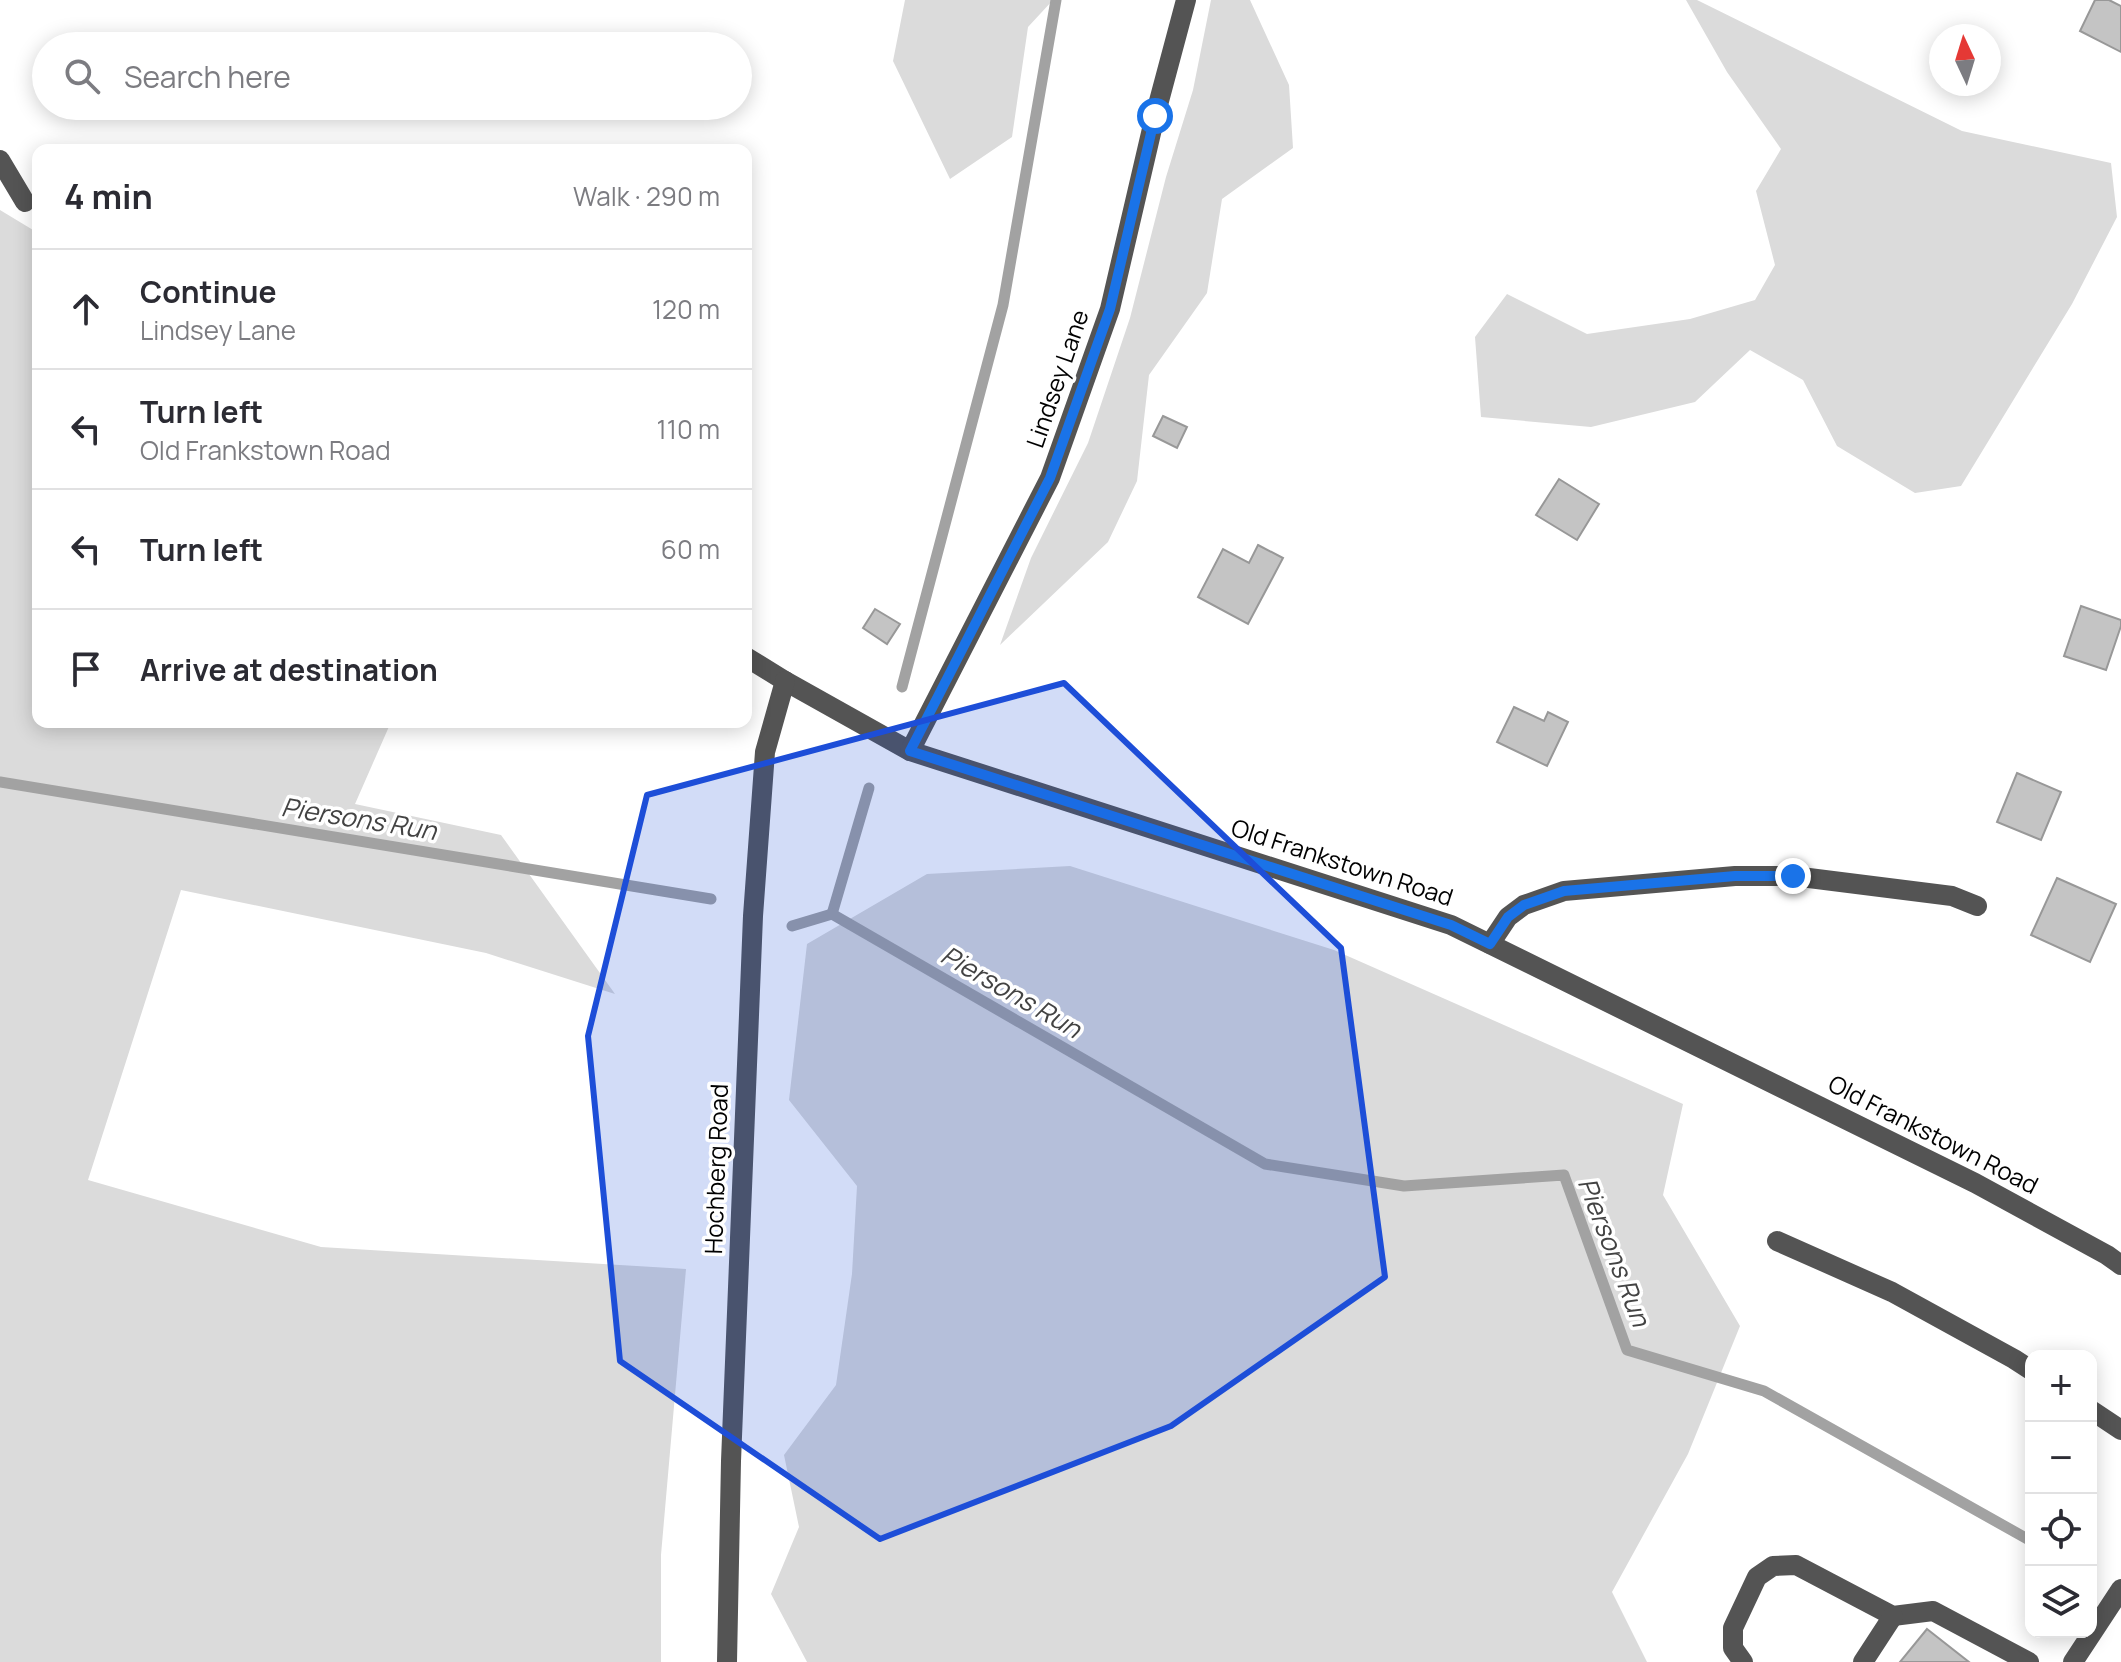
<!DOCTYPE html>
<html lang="en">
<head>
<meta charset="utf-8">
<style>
  :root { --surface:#fff; --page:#f2f2f3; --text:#2b2b33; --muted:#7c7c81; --line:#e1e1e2 }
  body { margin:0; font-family:Manrope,sans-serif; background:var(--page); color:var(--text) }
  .controls { position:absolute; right:24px; bottom:24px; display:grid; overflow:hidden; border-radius:16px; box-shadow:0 4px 20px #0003 }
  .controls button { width:72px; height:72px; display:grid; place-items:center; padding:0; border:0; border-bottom:2px solid var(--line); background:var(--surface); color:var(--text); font:40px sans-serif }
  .compass { position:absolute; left:1929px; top:24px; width:72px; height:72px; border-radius:50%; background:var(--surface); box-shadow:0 4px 20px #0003; rotate:356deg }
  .stop { position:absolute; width:24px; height:24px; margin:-18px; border:6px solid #1a73e8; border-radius:50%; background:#fff }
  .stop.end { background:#1a73e8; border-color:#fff; box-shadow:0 2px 8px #0008 }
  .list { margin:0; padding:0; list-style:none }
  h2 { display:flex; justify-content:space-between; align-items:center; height:104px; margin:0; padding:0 32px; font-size:34px }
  h2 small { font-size:26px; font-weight:400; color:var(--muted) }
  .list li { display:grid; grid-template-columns:52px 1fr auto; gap:24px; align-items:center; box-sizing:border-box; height:120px; padding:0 32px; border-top:2px solid var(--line) }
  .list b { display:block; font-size:30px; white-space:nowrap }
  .list p { margin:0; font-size:26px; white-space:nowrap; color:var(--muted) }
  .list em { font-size:26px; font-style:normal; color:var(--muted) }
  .icon { flex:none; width:44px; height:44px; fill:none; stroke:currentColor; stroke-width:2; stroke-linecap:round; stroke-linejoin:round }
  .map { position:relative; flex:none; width:2121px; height:1662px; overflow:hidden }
  .search { position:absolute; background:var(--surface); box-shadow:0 4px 20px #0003; left:32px; top:32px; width:720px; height:88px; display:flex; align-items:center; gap:20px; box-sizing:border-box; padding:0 28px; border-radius:44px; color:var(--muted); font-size:30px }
  .panel { position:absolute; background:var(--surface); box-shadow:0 4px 20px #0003; left:32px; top:144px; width:720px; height:584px; border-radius:16px }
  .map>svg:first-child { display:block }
  .green { fill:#dbdbdb }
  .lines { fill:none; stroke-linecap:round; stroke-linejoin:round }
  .stream { stroke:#a2a2a2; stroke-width:11 }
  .building { fill:#c4c4c4; stroke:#989898; stroke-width:2 }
  .minor { stroke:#545454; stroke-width:20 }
  .route { stroke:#1a73e8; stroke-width:10 }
  .marked { fill:#1d4ed8; fill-opacity:0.2; stroke:#1d4ed8; stroke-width:6; stroke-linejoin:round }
  .labels { text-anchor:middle; stroke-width:7; stroke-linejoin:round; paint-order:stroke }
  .street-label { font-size:24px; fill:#000; stroke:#fff }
  .water-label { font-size:26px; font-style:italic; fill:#434343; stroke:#fff }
</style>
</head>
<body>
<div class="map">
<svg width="2121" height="1662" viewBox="0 0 2121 1662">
  <rect width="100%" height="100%" fill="#fff"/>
  <g class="green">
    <polygon points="905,0 1053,0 1028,27 1012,137 950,179 893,61"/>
    <polygon points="1211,0 1250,0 1289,85 1293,148 1222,199 1207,293 1149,375 1137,481 1108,542 1000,645 1031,558 1088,443 1130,318 1166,177 1193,90"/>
    <polygon points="1686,0 1697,0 1962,131 2111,163 2117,217 2072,304 1961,486 1915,493 1837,446 1803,380 1750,350 1695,402 1591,427 1481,417 1475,337 1507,294 1587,334 1690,319 1755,300 1775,265 1756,191 1781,149 1727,72"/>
    <polygon points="0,210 38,233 38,722 391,722 355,804 501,835 615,994 486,953 181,890 88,1180 321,1247 686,1269 661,1555 661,1662 0,1662"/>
    <polygon points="1070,866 1334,950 1683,1104 1663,1195 1740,1326 1688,1454 1612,1592 1647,1662 807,1662 771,1594 799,1527 784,1455 836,1385 852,1274 857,1186 789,1100 807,944 927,874"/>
  </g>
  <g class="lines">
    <g class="stream">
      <polyline points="902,687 1003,305 1056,0"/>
      <polyline points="0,782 711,899"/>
      <polyline points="832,914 869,788"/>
      <polyline points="792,926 832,914 1265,1164 1404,1186 1564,1175 1627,1350 1764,1391 2031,1541"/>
    </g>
  </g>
  <g class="building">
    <polygon points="2095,0 2109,0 2121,6 2121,52 2080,31"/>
    <polygon points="1163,416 1187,427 1177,448 1153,436"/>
    <polygon points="1559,479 1599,504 1577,540 1536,515"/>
    <polygon points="1258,545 1283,558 1248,624 1198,597 1223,549 1249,563"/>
    <polygon points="2081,606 2121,620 2121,626 2106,670 2064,656"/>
    <polygon points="875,609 900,624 887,644 863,628"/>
    <polygon points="1514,707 1544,721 1548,712 1568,722 1547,766 1497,742"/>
    <polygon points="2017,773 2061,792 2041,840 1997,822"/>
    <polygon points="2057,878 2116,904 2090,962 2031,935"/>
    <polygon points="1927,1629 1969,1662 1900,1662"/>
  </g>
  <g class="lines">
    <g class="minor">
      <polyline points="0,160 25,202"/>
      <polyline points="746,657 785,681 910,751 1451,925 1975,1183 2107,1255 2121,1265"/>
      <polyline points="910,751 1050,478 1110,309 1155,116 1186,0"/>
      <polyline points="1490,944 1508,917 1524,905 1564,891 1735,876 1793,876 1952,896 1977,906"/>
      <polyline points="1777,1241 1892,1292 2014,1359 2031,1370"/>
      <polyline points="2091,1410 2121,1430"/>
      <polyline points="727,1662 731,1461 753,916 765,752 785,681"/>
      <polyline points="1743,1662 1733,1648 1733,1628 1757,1577 1773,1566 1796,1565 1893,1616 1933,1611 2029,1662"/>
      <polyline points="1863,1662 1893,1616"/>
      <polyline points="2073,1662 2121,1589"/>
    </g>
  </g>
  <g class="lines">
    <polyline class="route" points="1155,116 1110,309 1050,478 910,751 1451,925 1490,944 1508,917 1524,905 1564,891 1735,876 1793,876"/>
  </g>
  <path class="marked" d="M 1064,683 L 1341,948 L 1385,1277 L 1171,1426 L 880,1539 L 620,1361 L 588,1036 L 647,795 Z"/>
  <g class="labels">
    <g class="street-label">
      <text transform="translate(1058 379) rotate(-71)" y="8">Lindsey Lane</text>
      <text transform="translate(1342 863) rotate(18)" y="8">Old Frankstown Road</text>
      <text transform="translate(1933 1135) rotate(27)" y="8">Old Frankstown Road</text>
      <text transform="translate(717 1169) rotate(-88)" y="8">Hochberg Road</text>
    </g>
    <g class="water-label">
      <text transform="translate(359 819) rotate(9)" y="9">Piersons Run</text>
      <text transform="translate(1011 992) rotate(30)" y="9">Piersons Run</text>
      <text transform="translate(1614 1252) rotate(69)" y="9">Piersons Run</text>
    </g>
  </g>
</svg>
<div class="controls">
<button>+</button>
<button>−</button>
<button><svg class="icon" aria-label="locate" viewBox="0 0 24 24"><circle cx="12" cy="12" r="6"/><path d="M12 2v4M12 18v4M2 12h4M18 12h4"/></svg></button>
<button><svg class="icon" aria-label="layers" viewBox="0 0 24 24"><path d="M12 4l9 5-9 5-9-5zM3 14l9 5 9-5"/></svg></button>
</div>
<svg class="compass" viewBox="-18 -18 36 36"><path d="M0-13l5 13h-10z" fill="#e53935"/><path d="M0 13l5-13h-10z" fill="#7c7c81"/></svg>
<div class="stop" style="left:1155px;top:116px"></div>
<div class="stop end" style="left:1793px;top:876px"></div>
<div class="search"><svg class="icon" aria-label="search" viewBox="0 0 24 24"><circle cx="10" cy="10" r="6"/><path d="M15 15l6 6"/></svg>Search here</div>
<section class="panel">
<h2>4 min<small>Walk · 290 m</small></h2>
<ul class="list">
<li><svg class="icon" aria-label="ahead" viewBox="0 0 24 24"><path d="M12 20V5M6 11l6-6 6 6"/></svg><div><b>Continue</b><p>Lindsey Lane</p></div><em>120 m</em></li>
<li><svg class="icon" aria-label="left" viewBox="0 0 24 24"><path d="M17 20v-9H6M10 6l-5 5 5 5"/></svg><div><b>Turn left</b><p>Old Frankstown Road</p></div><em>110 m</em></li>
<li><svg class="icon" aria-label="left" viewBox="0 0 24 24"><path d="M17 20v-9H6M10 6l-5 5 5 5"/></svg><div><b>Turn left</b></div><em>60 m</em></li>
<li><svg class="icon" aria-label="arrive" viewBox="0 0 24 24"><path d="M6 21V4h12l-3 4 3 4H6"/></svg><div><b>Arrive at destination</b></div></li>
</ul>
</section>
</div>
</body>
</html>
